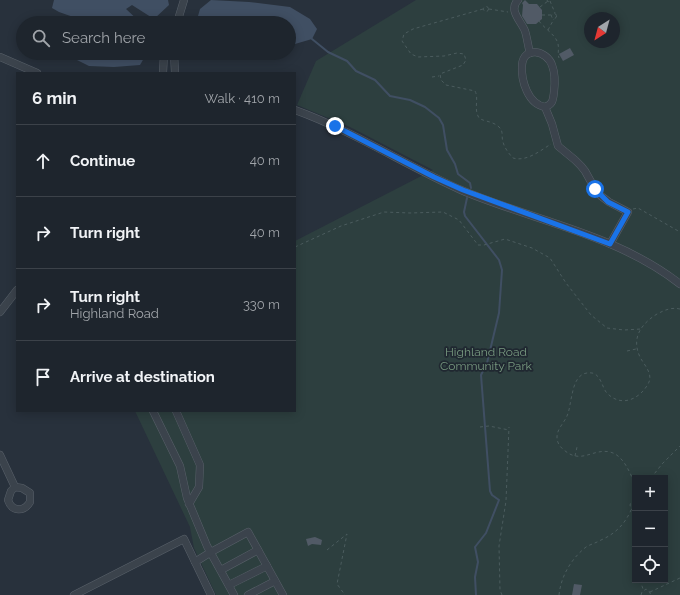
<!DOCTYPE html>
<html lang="en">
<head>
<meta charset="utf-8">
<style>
  :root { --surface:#1e252d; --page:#2b3139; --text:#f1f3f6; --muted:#a1a5aa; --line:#3c4249 }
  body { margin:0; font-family:Raleway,sans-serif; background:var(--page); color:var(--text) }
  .controls { position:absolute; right:12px; bottom:12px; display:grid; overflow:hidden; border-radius:0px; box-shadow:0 2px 10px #0003 }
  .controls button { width:36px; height:36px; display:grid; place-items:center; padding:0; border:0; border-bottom:1px solid var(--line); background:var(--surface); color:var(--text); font:20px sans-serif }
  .compass { position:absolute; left:584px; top:12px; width:36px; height:36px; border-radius:50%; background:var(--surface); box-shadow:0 2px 10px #0003; rotate:216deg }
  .stop { position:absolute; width:12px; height:12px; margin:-9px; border:3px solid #1a73e8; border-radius:50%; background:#fff }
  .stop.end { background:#1a73e8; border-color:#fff; box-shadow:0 1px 4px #0008 }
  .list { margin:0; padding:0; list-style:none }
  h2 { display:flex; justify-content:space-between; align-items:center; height:52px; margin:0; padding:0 16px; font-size:17px }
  h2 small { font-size:13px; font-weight:400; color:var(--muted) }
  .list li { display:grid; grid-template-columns:26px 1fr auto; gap:12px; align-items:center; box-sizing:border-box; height:72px; padding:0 16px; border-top:1px solid var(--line) }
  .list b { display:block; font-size:15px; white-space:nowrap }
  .list p { margin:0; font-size:13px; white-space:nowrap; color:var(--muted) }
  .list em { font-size:13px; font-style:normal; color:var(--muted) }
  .icon { flex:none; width:22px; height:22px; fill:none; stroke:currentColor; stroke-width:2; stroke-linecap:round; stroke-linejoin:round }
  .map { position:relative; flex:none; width:680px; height:595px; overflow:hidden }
  .search { position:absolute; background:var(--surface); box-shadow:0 2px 10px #0003; left:16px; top:16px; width:280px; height:44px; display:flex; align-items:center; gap:10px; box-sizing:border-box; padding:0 14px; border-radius:22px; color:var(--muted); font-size:15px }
  .panel { position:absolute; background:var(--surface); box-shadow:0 2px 10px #0003; left:16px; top:72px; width:280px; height:340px; border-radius:0px }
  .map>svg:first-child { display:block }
  .green { fill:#2d3f3f; fill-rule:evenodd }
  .water { fill:#404f63 }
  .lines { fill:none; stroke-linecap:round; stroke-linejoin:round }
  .stream { stroke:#404f63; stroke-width:2 }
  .building { fill:#515a66 }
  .minor-casing { stroke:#59616a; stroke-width:8 }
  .path { stroke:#4b5c5e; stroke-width:1; stroke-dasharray:3 3; stroke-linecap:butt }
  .minor { stroke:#3b434c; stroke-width:7 }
  .route { stroke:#1a73e8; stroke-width:5 }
  .labels { text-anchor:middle; stroke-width:3.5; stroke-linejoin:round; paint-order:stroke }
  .park-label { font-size:12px; fill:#789a80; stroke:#202831 }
</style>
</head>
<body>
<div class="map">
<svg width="680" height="595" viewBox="0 0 680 595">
  <rect width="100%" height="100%" fill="#28313c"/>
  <path class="green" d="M 416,0 L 680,0 L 680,595 L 216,595 L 194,548 L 190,527 L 135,411 L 295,411 L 295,241 L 433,170 L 350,127 L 297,105 L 316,61 ZM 590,18 L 614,18 L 614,42 L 590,42 ZM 635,478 L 665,478 L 665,580 L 635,580 Z"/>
  <g class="water">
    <polygon points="54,0 168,0 169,5 154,19 132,5 126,9 141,23 75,23 76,18 59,12 52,8"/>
    <polygon points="211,0 249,2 290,7 310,19 317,29 312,39 295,44 289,41 289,23 196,23 200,9"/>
    <polygon points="63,53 147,53 140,65 114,67 89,66"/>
  </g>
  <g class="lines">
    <g class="stream">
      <polyline points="312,39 328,52 347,61 356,71 375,80 390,96 410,100 425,107 439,118 443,125 447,150 455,164 458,174 470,183 471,188"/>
      <polyline points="467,198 464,212 465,216 499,260 502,270 499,313 487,363 481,375 490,491 492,495 499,500 486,533 475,547 478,562 475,577 476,595"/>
    </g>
  </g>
  <g class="building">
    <polygon points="525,0 529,4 537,4 542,10 542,19 536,24 527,24 522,16 523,5 522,3"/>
    <polygon points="570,48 574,55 563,61 559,54"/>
    <polygon points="315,537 322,540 321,545 312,544 308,546 306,539"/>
    <polygon points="574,584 582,585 580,595 572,595"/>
  </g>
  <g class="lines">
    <defs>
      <g id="minor">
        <path d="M 518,0 C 508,10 521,21 525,31 C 527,37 528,46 530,53"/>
        <polyline points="177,23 184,0"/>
        <polyline points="174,53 175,73"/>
        <polyline points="0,57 37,73"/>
        <polyline points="163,73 164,53"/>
        <path d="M 545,107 C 528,104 521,81 522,65 C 524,45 547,51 552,65 C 555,73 555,84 554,92 C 553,100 553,104 545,107 L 552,124 L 558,146 L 575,160 L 581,166 L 585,171 L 595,189 L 601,196 L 609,202 L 628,212 L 610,244"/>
        <path d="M 295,110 C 353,131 405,165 461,190 C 534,221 616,234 680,284"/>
        <polyline points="0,312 17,290"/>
        <polyline points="153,411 180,466 187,498 207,546 234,595"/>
        <polyline points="176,411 200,465 199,487 189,504"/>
        <polyline points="0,455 15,487"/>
        <path d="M 15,487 L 22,488 L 30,493 L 30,502 C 24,512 12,512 8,500 L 11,491 Z"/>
        <polyline points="195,562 211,552 248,532 283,595"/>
        <polyline points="221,570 258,550"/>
        <polyline points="229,585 267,566"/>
        <polyline points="74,595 184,539 211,595"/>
        <polyline points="248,595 275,581"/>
      </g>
    </defs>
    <use href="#minor" class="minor-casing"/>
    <g class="path">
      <polyline points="547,0 548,2 551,0"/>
      <polyline points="550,1 555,13"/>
      <circle cx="486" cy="9" r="2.5"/>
      <polyline points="540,7 548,1"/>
      <path d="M 483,9 L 413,29 L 404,34 L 402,41 L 411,54 L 418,57 L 444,56 L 457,53 L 464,54 L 466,60 L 463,65 L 440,74 L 441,80 L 446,85 L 475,91 C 479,98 474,108 478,116 C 480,122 492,120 499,127 C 504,132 501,136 503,142 C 504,147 509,154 513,158 C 526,162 540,151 551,144"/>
      <polyline points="489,9 508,12"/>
      <circle cx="554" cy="16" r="2.5"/>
      <polyline points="542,15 551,15"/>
      <path d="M 539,21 C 544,28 554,34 557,41 C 560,47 557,53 559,58"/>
      <polyline points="548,30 554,19"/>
      <polyline points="432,77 439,76"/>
      <polyline points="633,209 638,208 680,232"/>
      <polyline points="295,247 341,226 384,212 410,213 443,212 459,220 478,245 484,245 505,239 532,248 550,258 566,283 591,315 607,328 624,330 641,329"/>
      <polyline points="627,351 636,349"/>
      <polyline points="480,427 489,426 509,430"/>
      <polyline points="575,456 577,447"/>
      <polyline points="651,478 662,464 680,446"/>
      <path d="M 634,500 C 636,490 634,480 629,471 C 625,463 619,454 610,452 C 593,448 581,465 564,450 C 560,447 557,443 557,437 C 557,429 564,423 567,416 C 570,409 570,402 572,395 C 574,384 578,371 592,373 C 600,374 602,386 606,392 C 620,408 639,400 648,384 C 654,374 644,365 640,357 C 631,338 641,324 657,314 C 665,310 671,307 680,309"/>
      <polyline points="635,500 631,502 630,505 631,509 635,512"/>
      <polyline points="635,519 633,546 635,564"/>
      <polyline points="327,550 347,534 337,584 345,595"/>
      <polyline points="640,580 643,589"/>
      <polyline points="650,592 680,578"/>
      <polyline points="502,595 500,590 499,546 506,501 509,427"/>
      <path d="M 559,595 C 561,576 571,559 586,547 C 591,544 596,543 601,540 C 615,534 625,524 631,510"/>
      <polyline points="641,595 642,592 646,589 649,591 651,595"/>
    </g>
    <use href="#minor" class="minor"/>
  </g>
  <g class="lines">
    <polyline class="route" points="335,126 434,177 463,190 610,244 628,212 608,202 595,189"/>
  </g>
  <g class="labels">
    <g class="park-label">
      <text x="486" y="356">Highland Road<tspan x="486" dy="14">Community Park</tspan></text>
    </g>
  </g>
</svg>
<div class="controls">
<button>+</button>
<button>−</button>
<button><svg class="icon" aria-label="locate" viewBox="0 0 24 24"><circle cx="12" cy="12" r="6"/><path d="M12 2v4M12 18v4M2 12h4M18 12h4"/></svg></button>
</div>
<svg class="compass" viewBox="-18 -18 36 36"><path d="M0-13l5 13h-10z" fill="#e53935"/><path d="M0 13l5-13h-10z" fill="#a1a5aa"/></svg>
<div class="stop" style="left:595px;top:189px"></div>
<div class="stop end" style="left:335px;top:126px"></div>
<div class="search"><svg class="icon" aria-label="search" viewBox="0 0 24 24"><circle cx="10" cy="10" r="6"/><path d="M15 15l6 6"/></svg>Search here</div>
<section class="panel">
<h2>6 min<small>Walk · 410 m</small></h2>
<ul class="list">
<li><svg class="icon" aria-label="ahead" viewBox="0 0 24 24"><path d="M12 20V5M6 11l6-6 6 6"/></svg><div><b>Continue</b></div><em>40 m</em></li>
<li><svg class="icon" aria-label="right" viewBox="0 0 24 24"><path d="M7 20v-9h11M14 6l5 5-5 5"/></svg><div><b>Turn right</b></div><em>40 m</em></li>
<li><svg class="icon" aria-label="right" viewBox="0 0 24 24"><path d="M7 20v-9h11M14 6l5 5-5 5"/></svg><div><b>Turn right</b><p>Highland Road</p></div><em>330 m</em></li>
<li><svg class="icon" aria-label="arrive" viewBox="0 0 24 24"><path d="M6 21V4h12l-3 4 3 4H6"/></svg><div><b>Arrive at destination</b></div></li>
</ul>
</section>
</div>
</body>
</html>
